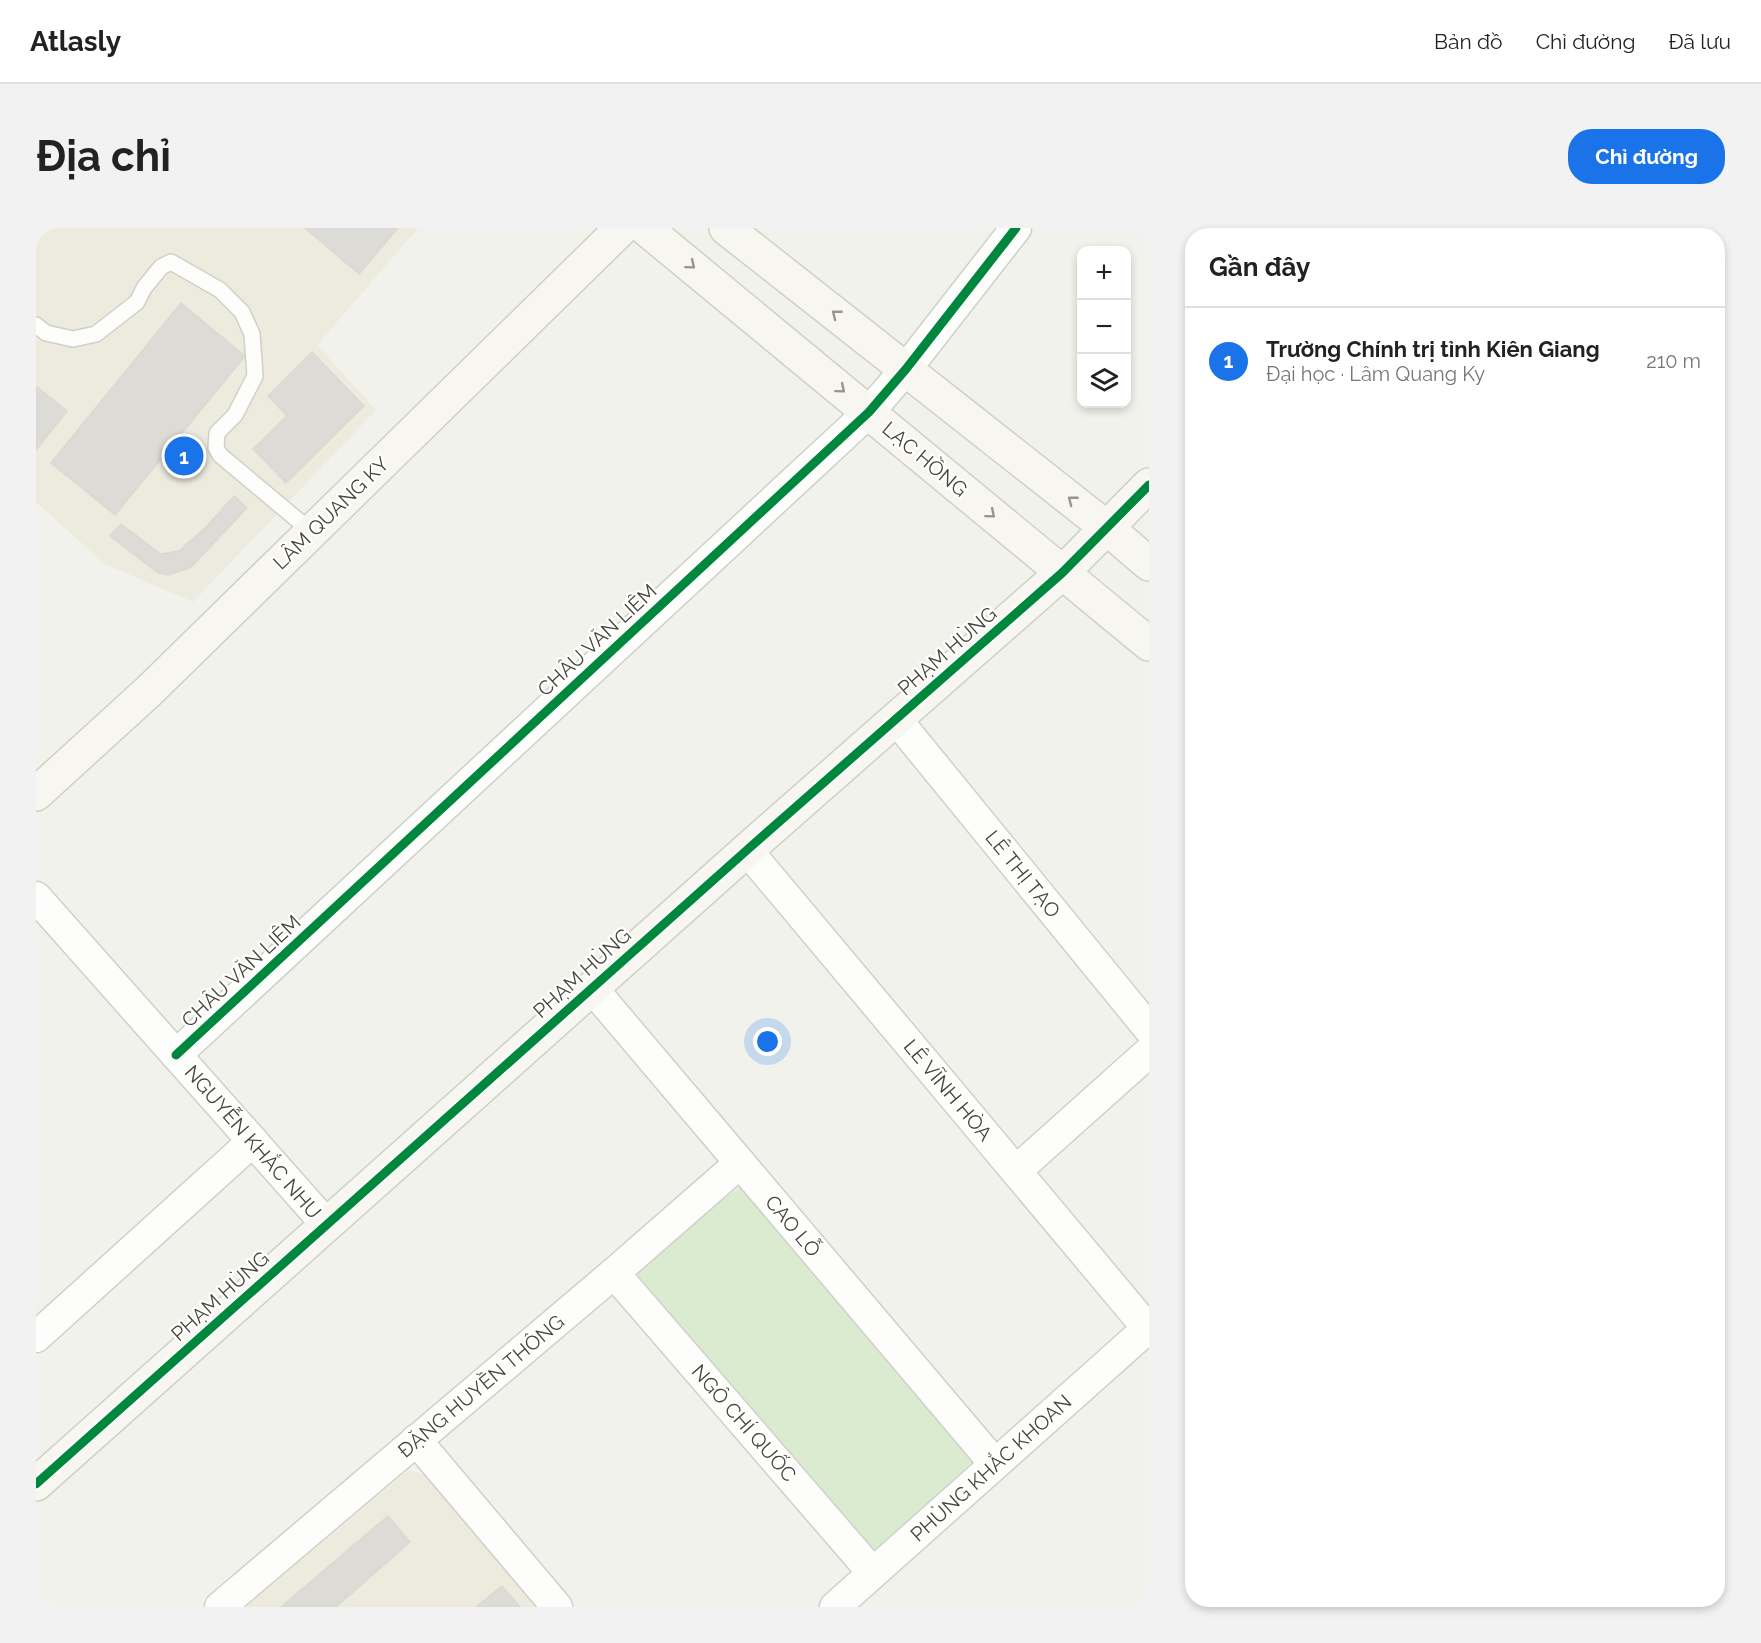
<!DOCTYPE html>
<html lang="vi">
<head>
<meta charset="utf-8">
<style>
  :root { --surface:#fff; --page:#f2f2f2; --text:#222; --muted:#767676; --line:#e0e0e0; --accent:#1a73e8 }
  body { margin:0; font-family:Raleway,sans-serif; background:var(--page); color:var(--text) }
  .controls { position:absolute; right:18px; top:18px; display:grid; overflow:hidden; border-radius:12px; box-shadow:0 3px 9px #0003 }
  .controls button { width:54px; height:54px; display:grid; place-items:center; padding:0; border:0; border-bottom:2px solid var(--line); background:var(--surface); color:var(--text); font:30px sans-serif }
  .you { position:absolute; left:732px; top:814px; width:21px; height:21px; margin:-15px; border:4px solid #fff; border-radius:50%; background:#1a73e8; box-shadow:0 0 0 9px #1a73e833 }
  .badge { display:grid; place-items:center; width:39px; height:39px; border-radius:50%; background:var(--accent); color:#fff; font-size:20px; font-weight:700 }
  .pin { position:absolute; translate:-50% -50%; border:3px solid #fff; box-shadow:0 2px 6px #0006 }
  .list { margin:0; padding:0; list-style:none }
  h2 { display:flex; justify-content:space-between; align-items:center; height:78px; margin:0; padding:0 24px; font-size:26px }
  h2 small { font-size:20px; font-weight:400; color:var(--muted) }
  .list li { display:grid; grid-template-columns:39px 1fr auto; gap:18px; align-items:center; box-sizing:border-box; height:108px; padding:0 24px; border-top:2px solid var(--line) }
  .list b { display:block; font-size:22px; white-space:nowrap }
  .list p { margin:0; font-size:20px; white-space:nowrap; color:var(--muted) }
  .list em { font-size:20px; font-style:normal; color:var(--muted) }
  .icon { flex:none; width:33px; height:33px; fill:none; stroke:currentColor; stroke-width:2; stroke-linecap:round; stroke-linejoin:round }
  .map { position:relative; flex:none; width:1113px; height:1379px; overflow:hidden; border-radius:24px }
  header { display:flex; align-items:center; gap:36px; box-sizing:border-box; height:84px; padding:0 30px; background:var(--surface); border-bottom:2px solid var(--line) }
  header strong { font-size:28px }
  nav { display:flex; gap:33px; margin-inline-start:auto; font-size:21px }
  .intro { display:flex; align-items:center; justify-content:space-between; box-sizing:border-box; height:144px; padding:0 36px }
  h1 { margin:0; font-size:42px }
  .button { padding:15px 27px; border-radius:24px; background:var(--accent); color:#fff; font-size:21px; font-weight:700 }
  main { display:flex; gap:36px; padding:0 36px }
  aside { flex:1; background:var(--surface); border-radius:24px; box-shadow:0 3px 9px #0003 }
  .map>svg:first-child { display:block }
  .education { fill:#ecebdd }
  .green { fill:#dbebcf }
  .building { fill:#dcdbd6; stroke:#dad9d3; stroke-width:1.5 }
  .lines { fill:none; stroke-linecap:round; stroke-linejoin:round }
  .lane-casing { stroke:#d0d0cb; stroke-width:18 }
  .street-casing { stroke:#d0d0cb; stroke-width:33 }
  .secondary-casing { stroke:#d0d0c4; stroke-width:36 }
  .lane { stroke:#fdfdfc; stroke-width:15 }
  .street { stroke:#fdfdfc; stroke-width:30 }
  .secondary { stroke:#f7f6f0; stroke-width:33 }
  .cycleway-casing { stroke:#fff; stroke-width:13 }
  .cycleway { stroke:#00873e; stroke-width:9 }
  .oneway { stroke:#97958b }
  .labels { text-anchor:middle; stroke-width:4.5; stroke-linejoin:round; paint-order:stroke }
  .street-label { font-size:20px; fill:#484539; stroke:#fff }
</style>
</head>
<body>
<header>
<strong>Atlasly</strong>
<nav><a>Bản đồ</a><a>Chỉ đường</a><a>Đã lưu</a></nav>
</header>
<div class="intro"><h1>Địa chỉ</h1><a class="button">Chỉ đường</a></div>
<main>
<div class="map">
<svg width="1113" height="1379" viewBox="0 0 1113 1379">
  <rect width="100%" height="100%" fill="#f2f2ed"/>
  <g class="education">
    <polygon points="0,0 382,0 281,117 340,182 157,374 69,336 0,274"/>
    <polygon points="373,1242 402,1251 505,1379 210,1379"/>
  </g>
  <polygon class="green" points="714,951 946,1225 838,1326 597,1042"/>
  <g class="building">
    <polygon points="269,0 362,0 323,46"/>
    <polygon points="145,75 209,128 79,287 15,235"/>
    <polygon points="276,124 328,178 250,255 217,221 251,188 232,168"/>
    <polygon points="0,158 31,183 0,222"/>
    <polygon points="198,268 211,280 155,339 144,343 132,347 122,345 74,308 85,296 125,326 143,323 170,299"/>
    <polygon points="352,1288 374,1314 300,1379 245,1379"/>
    <polygon points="466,1358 484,1379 440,1379"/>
  </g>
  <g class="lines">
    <defs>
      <polyline id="lane" points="0,97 10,105 37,111 60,106 101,74 108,60 125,39 135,34 184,62 206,84 216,106 219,148 199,187 181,205 180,220 184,227 276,304"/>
      <g id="street">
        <polyline points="860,491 1113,801"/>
        <polyline points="711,622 1113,1102"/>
        <polyline points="0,669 291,997"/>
        <polyline points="556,760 959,1236"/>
        <polyline points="140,827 833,184 870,141 980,0"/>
        <polyline points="980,943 1113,824"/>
        <polyline points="578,1045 837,1345"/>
        <polyline points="0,1109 217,913"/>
        <polyline points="380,1212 521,1379"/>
        <polyline points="184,1379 578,1045 704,935"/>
        <polyline points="799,1379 1112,1100"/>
      </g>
      <g id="secondary">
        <polyline points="609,0 1113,416"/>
        <polyline points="690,0 1071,300 1113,336"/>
        <polyline points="0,566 113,463 586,0"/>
        <polyline points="0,1256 711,622 1026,345 1113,257"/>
      </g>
    </defs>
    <use href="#lane" class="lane-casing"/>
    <use href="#street" class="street-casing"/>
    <use href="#secondary" class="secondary-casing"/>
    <use href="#lane" class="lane"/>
    <use href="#street" class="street"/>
    <use href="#secondary" class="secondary"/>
    <defs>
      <g id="cycleway">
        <polyline points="140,827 833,184 870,141 980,0"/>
        <polyline points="0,1256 711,622 1026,345 1113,257"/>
      </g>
    </defs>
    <use href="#cycleway" class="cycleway-casing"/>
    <use href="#cycleway" class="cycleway"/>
  </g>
  <defs><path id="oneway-chevron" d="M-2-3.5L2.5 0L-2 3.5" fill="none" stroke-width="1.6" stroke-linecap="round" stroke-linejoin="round" transform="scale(1.5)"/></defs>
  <g class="oneway">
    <use href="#oneway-chevron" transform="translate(655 37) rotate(40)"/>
    <use href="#oneway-chevron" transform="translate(800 86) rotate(-142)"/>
    <use href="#oneway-chevron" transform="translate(805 161) rotate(40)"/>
    <use href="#oneway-chevron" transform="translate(1036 272) rotate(-142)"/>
    <use href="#oneway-chevron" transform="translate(955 286) rotate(40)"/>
  </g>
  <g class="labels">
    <g class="street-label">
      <text transform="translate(889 231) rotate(40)" y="7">LẠC HỒNG</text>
      <text transform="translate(295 285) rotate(-44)" y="7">LÂM QUANG KY</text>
      <text transform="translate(561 412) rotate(-43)" y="7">CHÂU VĂN LIÊM</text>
      <text transform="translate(911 423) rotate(-41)" y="7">PHẠM HÙNG</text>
      <text transform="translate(987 646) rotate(51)" y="7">LÊ THỊ TẠO</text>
      <text transform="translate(205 743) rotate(-43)" y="7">CHÂU VĂN LIÊM</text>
      <text transform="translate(546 745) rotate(-42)" y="7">PHẠM HÙNG</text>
      <text transform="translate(912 862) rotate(50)" y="7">LÊ VĨNH HÒA</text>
      <text transform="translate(217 914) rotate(49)" y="7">NGUYỄN KHẮC NHU</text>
      <text transform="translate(757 998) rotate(50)" y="7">CAO LỖ</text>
      <text transform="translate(184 1068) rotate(-42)" y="7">PHẠM HÙNG</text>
      <text transform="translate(445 1158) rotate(-40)" y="7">ĐẶNG HUYỀN THÔNG</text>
      <text transform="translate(708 1195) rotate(49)" y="7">NGÔ CHÍ QUỐC</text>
      <text transform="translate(955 1240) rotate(-42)" y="7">PHÙNG KHẮC KHOAN</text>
    </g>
  </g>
</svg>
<div class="controls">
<button>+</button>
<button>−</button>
<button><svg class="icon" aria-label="layers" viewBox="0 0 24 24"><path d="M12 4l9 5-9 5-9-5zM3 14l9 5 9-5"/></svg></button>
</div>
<div class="you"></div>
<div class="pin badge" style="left:148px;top:228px">1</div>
</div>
<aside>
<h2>Gần đây<small></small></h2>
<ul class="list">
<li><span class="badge">1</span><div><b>Trường Chính trị tỉnh Kiên Giang</b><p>Đại học · Lâm Quang Ky</p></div><em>210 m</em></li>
</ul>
</aside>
</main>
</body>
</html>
